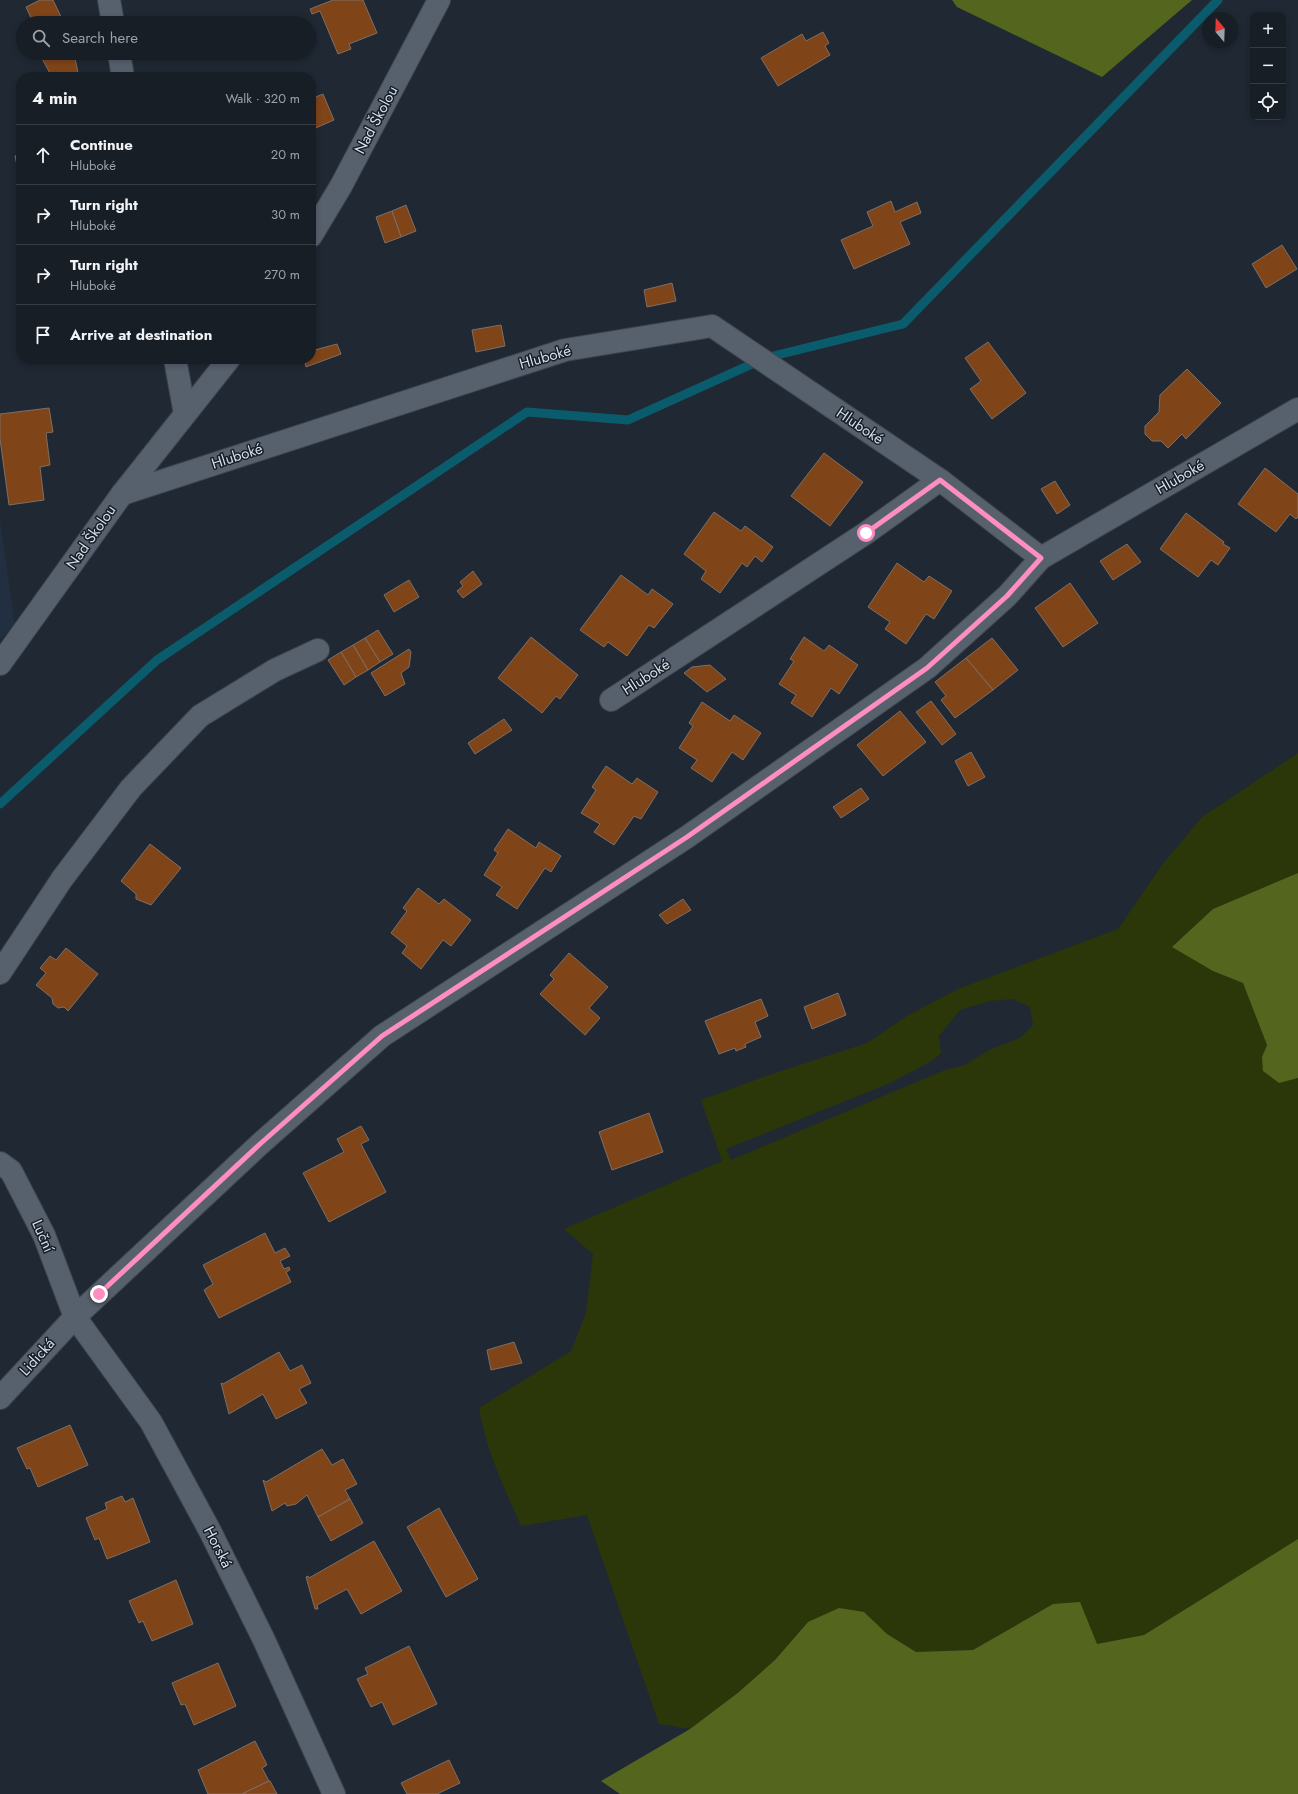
<!DOCTYPE html>
<html lang="en">
<head>
<meta charset="utf-8">
<style>
  :root { --surface:#171e26; --page:#242b32; --text:#f1f3f6; --muted:#9ea2a7; --line:#363c43 }
  body { margin:0; font-family:Jost,sans-serif; background:var(--page); color:var(--text) }
  .controls { position:absolute; right:12px; top:12px; display:grid; overflow:hidden; border-radius:8px; box-shadow:0 2px 6px #0003 }
  .controls button { width:36px; height:36px; display:grid; place-items:center; padding:0; border:0; border-bottom:1px solid var(--line); background:var(--surface); color:var(--text); font:20px sans-serif }
  .compass { position:absolute; left:1202px; top:12px; width:36px; height:36px; border-radius:50%; background:var(--surface); box-shadow:0 2px 6px #0003; rotate:341deg }
  .stop { position:absolute; width:12px; height:12px; margin:-9px; border:3px solid #fd8ebf; border-radius:50%; background:#fff }
  .stop.end { background:#fd8ebf; border-color:#fff; box-shadow:0 1px 4px #0008 }
  .list { margin:0; padding:0; list-style:none }
  h2 { display:flex; justify-content:space-between; align-items:center; height:52px; margin:0; padding:0 16px; font-size:17px }
  h2 small { font-size:13px; font-weight:400; color:var(--muted) }
  .list li { display:grid; grid-template-columns:26px 1fr auto; gap:12px; align-items:center; box-sizing:border-box; height:60px; padding:0 16px; border-top:1px solid var(--line) }
  .list b { display:block; font-size:15px; white-space:nowrap }
  .list p { margin:0; font-size:13px; white-space:nowrap; color:var(--muted) }
  .list em { font-size:13px; font-style:normal; color:var(--muted) }
  .icon { flex:none; width:22px; height:22px; fill:none; stroke:currentColor; stroke-width:2; stroke-linecap:round; stroke-linejoin:round }
  .map { position:relative; flex:none; width:1298px; height:1794px; overflow:hidden }
  .search { position:absolute; background:var(--surface); box-shadow:0 2px 6px #0003; left:16px; top:16px; width:300px; height:44px; display:flex; align-items:center; gap:10px; box-sizing:border-box; padding:0 14px; border-radius:22px; color:var(--muted); font-size:15px }
  .panel { position:absolute; background:var(--surface); box-shadow:0 2px 6px #0003; left:16px; top:72px; width:300px; height:292px; border-radius:16px }
  .map>svg:first-child { display:block }
  .built { fill:#222f40 }
  .green { fill:#2c3709; fill-rule:evenodd }
  .forest { fill:#54661e }
  .lines { fill:none; stroke-linecap:round; stroke-linejoin:round }
  .stream { stroke:#0a5c6c; stroke-width:9 }
  .building { fill:#804419; stroke:#7e6f65 }
  .minor-casing { stroke:#3e464f; stroke-width:24 }
  .minor { stroke:#57616e; stroke-width:22 }
  .route { stroke:#fd8ebf; stroke-width:5 }
  .labels { text-anchor:middle; stroke-width:3; stroke-linejoin:round; paint-order:stroke }
  .street-label { font-size:15px; fill:#d8dee6; stroke:#161e29 }
</style>
</head>
<body>
<div class="map">
<svg width="1298" height="1794" viewBox="0 0 1298 1794">
  <rect width="100%" height="100%" fill="#1f2833"/>
  <polygon class="built" points="0,521 15,625 0,639"/>
  <path class="green" d="M 1298,753 L 1298,873 L 1213,909 L 1213,971 L 1243,983 L 1267,1045 L 1262,1057 L 1279,1082 L 1298,1078 L 1298,1539 L 1144,1635 L 1097,1644 L 1053,1604 L 973,1650 L 916,1652 L 887,1634 L 864,1612 L 808,1622 L 775,1660 L 739,1692 L 690,1729 L 659,1724 L 587,1515 L 521,1526 C 504,1487 486,1451 479,1408 L 571,1351 L 586,1313 L 593,1254 L 564,1229 L 722,1161 L 701,1100 L 769,1075 L 867,1043 L 907,1016 L 958,989 L 1118,929 L 1162,865 L 1202,817 ZM 1013,999 L 1030,1007 L 1033,1025 L 1020,1038 L 987,1051 L 965,1065 L 945,1070 L 731,1160 L 726,1149 L 890,1083 L 932,1061 L 941,1053 L 939,1036 L 960,1010 L 990,1001 Z"/>
  <g class="forest">
    <polygon points="952,0 1192,0 1102,77 957,7"/>
    <polygon points="1298,873 1298,1078 1279,1083 1263,1071 1262,1057 1267,1045 1243,983 1213,971 1172,947 1213,909"/>
    <polygon points="1298,1539 1298,1794 620,1794 601,1781 690,1729 739,1692 775,1660 808,1622 839,1608 864,1612 887,1634 916,1652 973,1650 1053,1604 1080,1602 1097,1644 1144,1635"/>
  </g>
  <g class="lines">
    <polyline class="stream" points="0,804 157,660 527,412 628,420 765,358 903,324 1218,0"/>
  </g>
  <g class="building">
    <polygon points="40,0 53,0 64,23 26,23 32,20 26,7"/>
    <polygon points="333,0 363,0 377,33 349,44 351,49 338,54 320,11 312,14 310,9"/>
    <polygon points="823,32 829,43 825,46 830,55 778,86 761,58 802,34 806,41"/>
    <polygon points="39,53 77,53 74,54 79,77 52,77"/>
    <polygon points="323,94 334,120 311,130 311,99"/>
    <polygon points="21,155 21,180 20,180 15,156"/>
    <polygon points="891,201 895,212 917,202 921,213 900,222 910,244 854,269 841,240 873,226 867,212"/>
    <polygon points="406,205 416,231 401,237 392,211"/>
    <polygon points="392,211 401,237 385,243 376,217"/>
    <polygon points="1282,245 1297,269 1266,288 1252,264"/>
    <polygon points="672,283 676,301 647,307 644,290"/>
    <polygon points="501,325 505,346 476,352 472,330"/>
    <polygon points="988,342 1026,393 992,419 970,389 981,381 965,358"/>
    <polygon points="337,344 341,354 306,367 304,359 311,359 311,351"/>
    <polygon points="1187,369 1221,403 1186,439 1182,434 1168,448 1161,441 1152,441 1145,434 1145,426 1159,412 1160,395"/>
    <polygon points="49,408 53,432 46,433 50,465 40,467 44,500 9,505 0,439 0,414"/>
    <polygon points="824,453 863,482 830,526 791,496"/>
    <polygon points="1265,468 1298,494 1298,517 1296,519 1290,514 1276,532 1238,504"/>
    <polygon points="1055,481 1070,505 1057,514 1041,489"/>
    <polygon points="714,512 741,531 745,526 773,547 762,562 755,556 747,567 742,563 720,593 701,579 706,571 684,554"/>
    <polygon points="1186,513 1224,542 1223,544 1230,548 1218,565 1211,560 1198,577 1160,549"/>
    <polygon points="1127,544 1141,562 1113,580 1100,561"/>
    <polygon points="897,563 924,582 929,576 952,591 934,619 926,614 906,644 885,629 890,622 868,607"/>
    <polygon points="473,571 482,584 463,598 457,591 463,586 460,582"/>
    <polygon points="621,575 648,595 652,589 673,604 654,628 649,625 627,656 608,642 604,647 580,630"/>
    <polygon points="409,580 419,597 394,612 384,595"/>
    <polygon points="1070,583 1098,623 1063,647 1035,608"/>
    <polygon points="378,630 393,654 380,662 365,638"/>
    <polygon points="531,637 578,675 560,699 556,696 542,713 498,678"/>
    <polygon points="804,637 824,651 829,645 858,665 839,694 831,688 812,717 791,703 796,695 779,684 794,661 790,659"/>
    <polygon points="365,638 380,662 368,670 353,645"/>
    <polygon points="992,638 1018,670 993,690 966,658"/>
    <polygon points="353,645 368,670 356,677 341,652"/>
    <polygon points="409,649 411,652 409,667 401,673 405,684 385,696 371,673"/>
    <polygon points="341,652 356,677 344,685 328,660"/>
    <polygon points="966,658 993,690 955,718 941,700 946,696 935,682"/>
    <polygon points="710,665 726,679 707,692 684,673 692,667"/>
    <polygon points="931,701 956,734 942,745 916,712"/>
    <polygon points="702,702 730,721 734,715 761,733 743,760 732,752 712,782 691,768 697,760 679,748 693,726 689,723"/>
    <polygon points="900,711 926,742 883,776 857,745"/>
    <polygon points="504,719 512,730 475,754 468,743"/>
    <polygon points="971,752 985,777 968,786 955,761"/>
    <polygon points="606,766 632,784 637,778 658,792 641,819 634,816 614,845 594,832 600,824 581,813 596,790 592,787"/>
    <polygon points="861,788 869,799 841,818 833,807"/>
    <polygon points="508,829 536,848 539,842 561,856 551,872 545,868 517,909 496,895 502,887 484,875 498,853 494,850"/>
    <polygon points="150,844 181,868 151,905 136,899 136,894 121,881"/>
    <polygon points="418,888 439,904 444,899 471,920 451,946 443,940 421,969 402,953 407,946 391,933 407,911 403,908"/>
    <polygon points="683,899 691,910 667,924 659,915"/>
    <polygon points="66,948 98,974 68,1011 64,1007 58,1008 53,1004 52,998 36,985 46,973 40,968 50,956 56,960"/>
    <polygon points="569,953 608,987 589,1008 600,1018 585,1035 540,994 554,979 550,975"/>
    <polygon points="838,993 846,1015 812,1029 804,1007"/>
    <polygon points="761,999 768,1016 755,1022 761,1037 745,1044 746,1047 736,1051 735,1048 719,1054 705,1021"/>
    <polygon points="649,1113 663,1152 612,1170 599,1132"/>
    <polygon points="361,1126 369,1140 361,1144 386,1192 329,1222 303,1173 344,1152 337,1139"/>
    <polygon points="265,1233 275,1253 285,1248 290,1256 280,1261 284,1269 289,1267 290,1270 286,1272 291,1282 219,1318 204,1290 213,1284 203,1265"/>
    <polygon points="514,1342 522,1363 491,1370 487,1350"/>
    <polygon points="279,1352 290,1371 302,1365 311,1383 299,1389 307,1403 276,1419 263,1394 229,1414 221,1383 223,1384"/>
    <polygon points="70,1425 88,1465 38,1487 30,1468 27,1469 17,1448"/>
    <polygon points="322,1449 332,1465 343,1459 357,1484 345,1490 350,1499 318,1517 307,1495 296,1504 287,1506 285,1503 272,1511 263,1480 266,1482"/>
    <polygon points="122,1496 125,1502 133,1498 150,1542 107,1559 99,1538 95,1540 86,1518 107,1509 105,1503"/>
    <polygon points="350,1499 363,1523 331,1541 318,1517"/>
    <polygon points="439,1508 478,1579 446,1597 407,1527"/>
    <polygon points="374,1541 402,1591 361,1614 347,1589 317,1605 318,1609 315,1609 306,1577 308,1576 309,1578"/>
    <polygon points="176,1580 193,1624 152,1641 143,1621 139,1623 129,1601"/>
    <polygon points="409,1646 437,1704 393,1725 382,1702 371,1707 357,1679 368,1674 365,1668"/>
    <polygon points="218,1663 236,1706 194,1725 185,1704 181,1705 172,1683"/>
    <polygon points="255,1741 267,1765 262,1768 269,1781 242,1794 208,1794 198,1770"/>
    <polygon points="449,1760 460,1783 437,1794 407,1794 401,1783"/>
    <polygon points="269,1781 270,1781 277,1794 242,1794"/>
  </g>
  <g class="lines">
    <defs>
      <g id="minor">
        <polyline points="109,0 113,23"/>
        <polyline points="119,53 123,77"/>
        <polyline points="311,236 341,186 439,0"/>
        <polyline points="175,359 185,414"/>
        <polyline points="122,494 565,350 712,326 940,480 1041,558"/>
        <polyline points="0,664 122,494 229,359"/>
        <polyline points="611,700 866,533 940,480"/>
        <polyline points="0,973 62,879 131,788 200,716 275,670 318,650"/>
        <polyline points="0,1163 11,1171 44,1235 75,1317 151,1422 210,1531 264,1640 334,1794"/>
        <polyline points="0,1398 75,1317 260,1144 382,1036 687,837 927,668 1007,596 1041,558 1298,409"/>
      </g>
    </defs>
    <use href="#minor" class="minor-casing"/>
    <use href="#minor" class="minor"/>
  </g>
  <g class="lines">
    <polyline class="route" points="99,1294 260,1144 382,1036 687,837 927,668 1007,596 1041,558 940,480 866,533"/>
  </g>
  <g class="labels">
    <g class="street-label">
      <text transform="translate(376 120) rotate(-62)" y="5">Nad Školou</text>
      <text transform="translate(545 357) rotate(-16)" y="5">Hluboké</text>
      <text transform="translate(860 426) rotate(34)" y="5">Hluboké</text>
      <text transform="translate(237 456) rotate(-18)" y="5">Hluboké</text>
      <text transform="translate(1180 477) rotate(-30)" y="5">Hluboké</text>
      <text transform="translate(91 537) rotate(-55)" y="5">Nad Školou</text>
      <text transform="translate(646 677) rotate(-33)" y="5">Hluboké</text>
      <text transform="translate(43 1236) rotate(66)" y="5">Luční</text>
      <text transform="translate(37 1357) rotate(-48)" y="5">Lidická</text>
      <text transform="translate(218 1547) rotate(63)" y="5">Horská</text>
    </g>
  </g>
</svg>
<div class="controls">
<button>+</button>
<button>−</button>
<button><svg class="icon" aria-label="locate" viewBox="0 0 24 24"><circle cx="12" cy="12" r="6"/><path d="M12 2v4M12 18v4M2 12h4M18 12h4"/></svg></button>
</div>
<svg class="compass" viewBox="-18 -18 36 36"><path d="M0-13l5 13h-10z" fill="#e53935"/><path d="M0 13l5-13h-10z" fill="#9ea2a7"/></svg>
<div class="stop" style="left:866px;top:533px"></div>
<div class="stop end" style="left:99px;top:1294px"></div>
<div class="search"><svg class="icon" aria-label="search" viewBox="0 0 24 24"><circle cx="10" cy="10" r="6"/><path d="M15 15l6 6"/></svg>Search here</div>
<section class="panel">
<h2>4 min<small>Walk · 320 m</small></h2>
<ul class="list">
<li><svg class="icon" aria-label="ahead" viewBox="0 0 24 24"><path d="M12 20V5M6 11l6-6 6 6"/></svg><div><b>Continue</b><p>Hluboké</p></div><em>20 m</em></li>
<li><svg class="icon" aria-label="right" viewBox="0 0 24 24"><path d="M7 20v-9h11M14 6l5 5-5 5"/></svg><div><b>Turn right</b><p>Hluboké</p></div><em>30 m</em></li>
<li><svg class="icon" aria-label="right" viewBox="0 0 24 24"><path d="M7 20v-9h11M14 6l5 5-5 5"/></svg><div><b>Turn right</b><p>Hluboké</p></div><em>270 m</em></li>
<li><svg class="icon" aria-label="arrive" viewBox="0 0 24 24"><path d="M6 21V4h12l-3 4 3 4H6"/></svg><div><b>Arrive at destination</b></div></li>
</ul>
</section>
</div>
</body>
</html>
